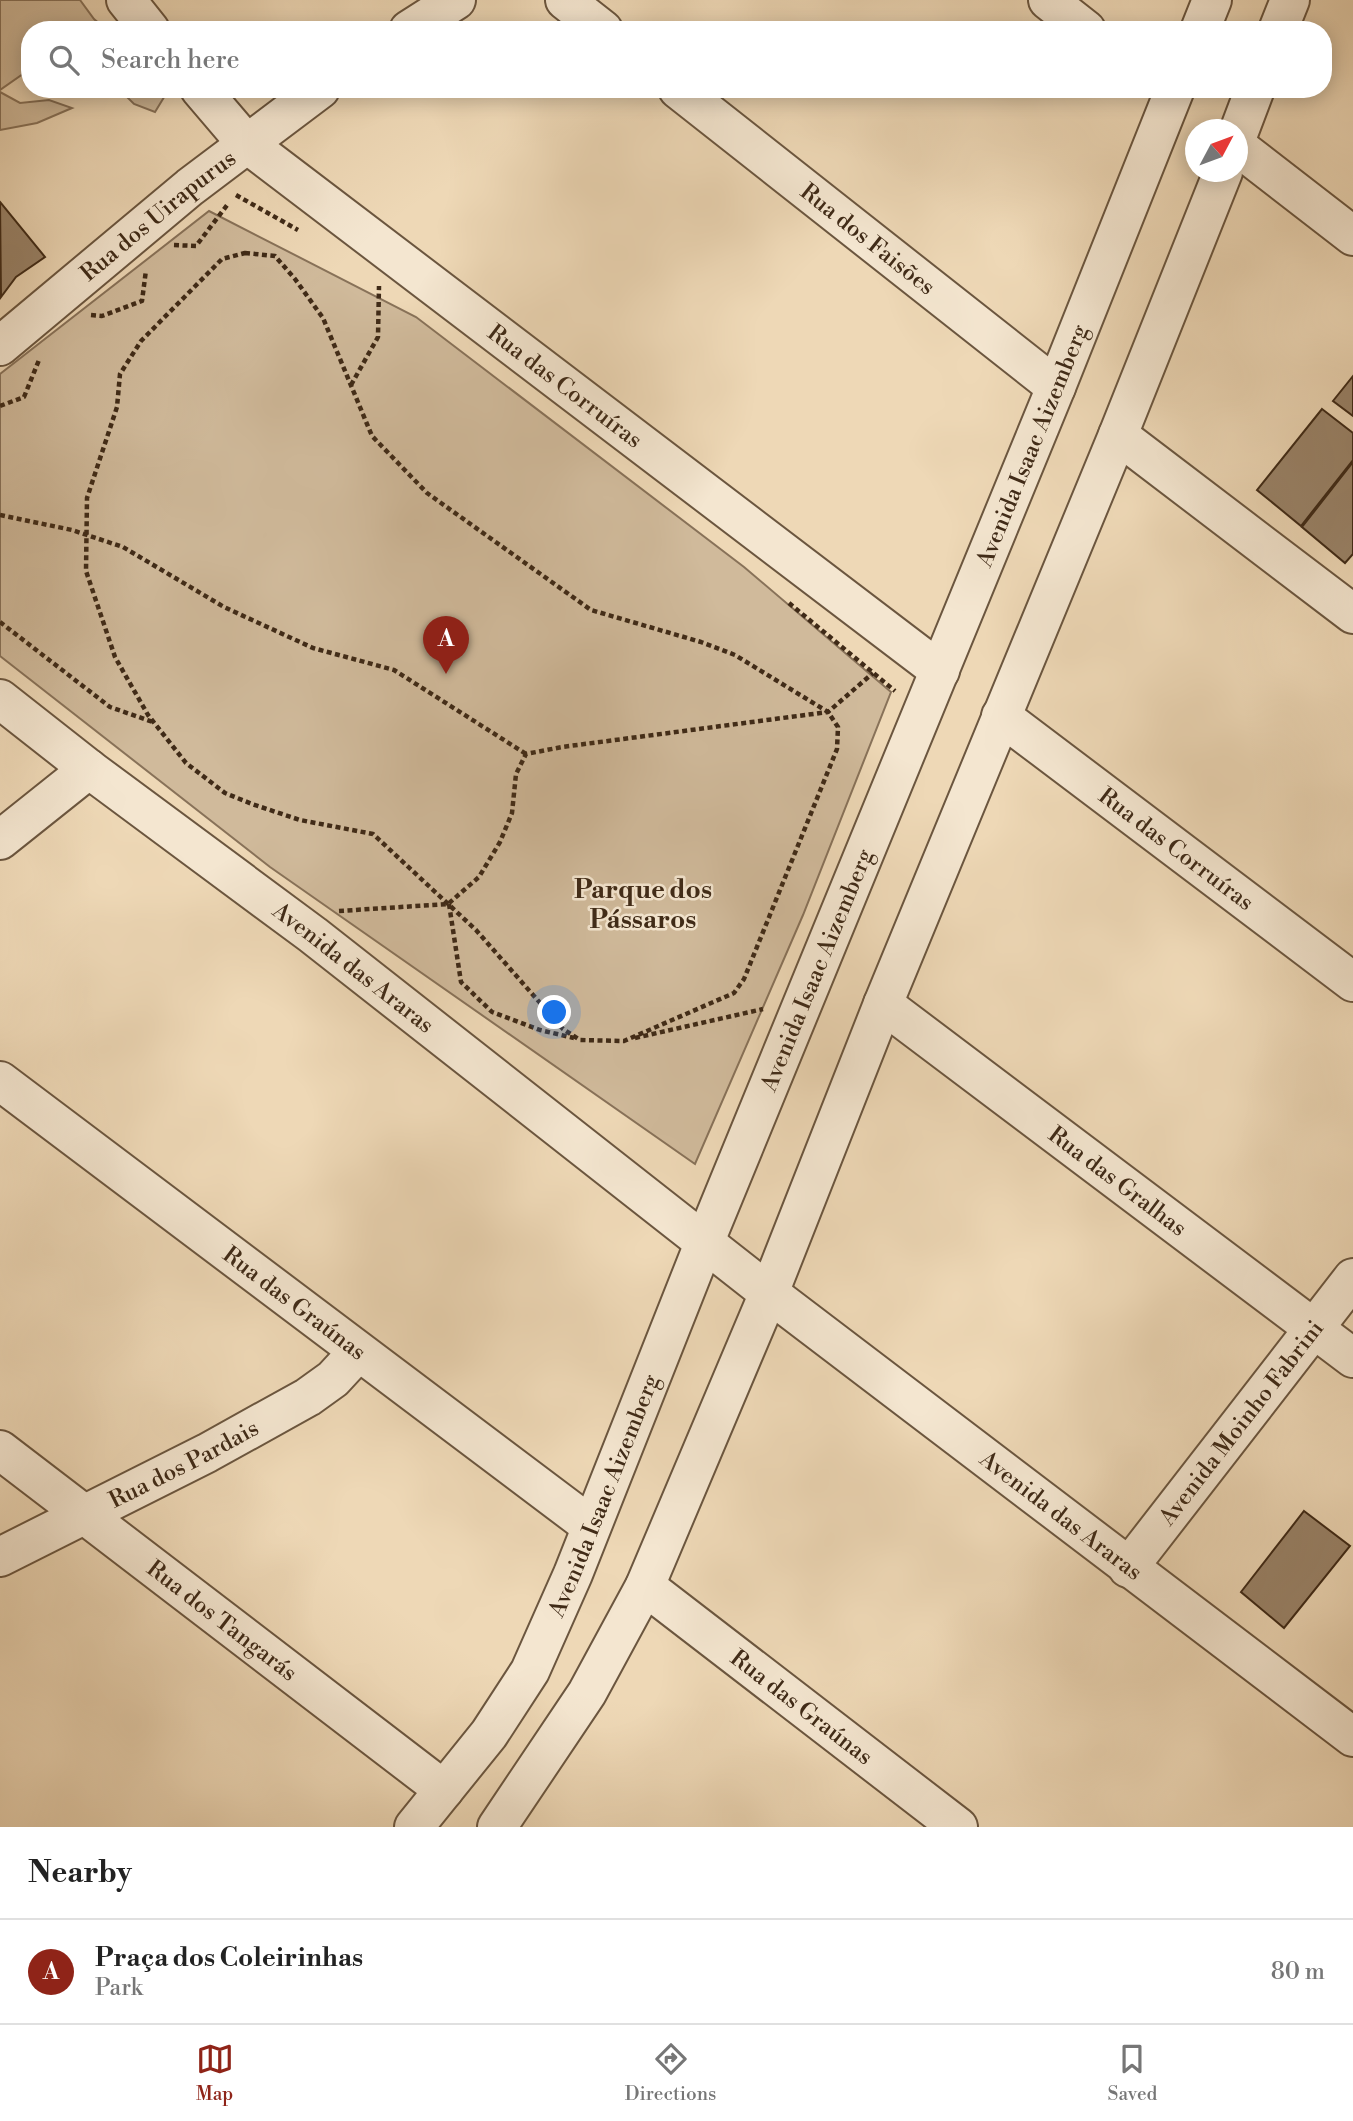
<!DOCTYPE html>
<html lang="en">
<head>
<meta charset="utf-8">
<style>
  :root { --surface:#fff; --page:#f2f2f2; --text:#222; --muted:#767676; --line:#e0e0e0; --accent:#8f2418 }
  body { margin:0; font-family:"Libre Bodoni",serif; background:var(--page); color:var(--text) }
  .compass { position:absolute; left:1185px; top:119px; width:63px; height:63px; border-radius:50%; background:var(--surface); box-shadow:0 4px 18px #0003; rotate:49deg }
  .you { position:absolute; left:555px; top:1013px; width:24px; height:24px; margin:-18px; border:5px solid #fff; border-radius:50%; background:#1a73e8; box-shadow:0 0 0 10px #1a73e833 }
  .badge { display:grid; place-items:center; width:46px; height:46px; border-radius:50%; background:var(--accent); color:#fff; font-size:23px; font-weight:700 }
  .pin { position:absolute; translate:-50% -58px; filter:drop-shadow(0 2px 4px #0008) }
  .pin::after { content:''; position:absolute; top:37px; width:24px; height:21px; background:inherit; clip-path:polygon(0 0,100% 0,50% 100%) }
  .list { margin:0; padding:0; list-style:none }
  h2 { display:flex; justify-content:space-between; align-items:center; height:91px; margin:0; padding:0 28px; font-size:30px }
  h2 small { font-size:23px; font-weight:400; color:var(--muted) }
  .list li { display:grid; grid-template-columns:46px 1fr auto; gap:21px; align-items:center; box-sizing:border-box; height:105px; padding:0 28px; border-top:2px solid var(--line) }
  .list b { display:block; font-size:26px; white-space:nowrap }
  .list p { margin:0; font-size:23px; white-space:nowrap; color:var(--muted) }
  .list em { font-size:23px; font-style:normal; color:var(--muted) }
  .icon { flex:none; width:38px; height:38px; fill:none; stroke:currentColor; stroke-width:2; stroke-linecap:round; stroke-linejoin:round }
  .map { position:relative; flex:none; width:1353px; height:1827px; overflow:hidden }
  .search { position:absolute; background:var(--surface); box-shadow:0 4px 18px #0003; left:21px; right:21px; top:21px; height:77px; display:flex; align-items:center; gap:18px; box-sizing:border-box; padding:0 24px; border-radius:28px; color:var(--muted); font-size:26px }
  .sheet { height:196px; background:var(--surface) }
  nav { display:flex; justify-content:space-around; align-items:center; box-sizing:border-box; height:98px; border-top:2px solid var(--line); background:var(--surface); font-size:19px; color:var(--muted) }
  nav a { display:grid; justify-items:center; gap:4px }
  nav .on { color:var(--accent) }
  .map>svg:first-child { display:block }
  .green { fill:#d0ba9b; stroke:#887259; stroke-width:2 }
  .building { fill:#9a846a; stroke:#3f2a17; stroke-width:2 }
  .lines { fill:none; stroke-linecap:round; stroke-linejoin:round }
  .minor-casing { stroke:#6b563f; stroke-width:42 }
  .path { stroke:#3f2a17; stroke-width:4.5; stroke-dasharray:5 3.5; stroke-linecap:butt }
  .minor { stroke:#f4e6d0; stroke-width:38 }
  .labels { text-anchor:middle; stroke-width:5; stroke-linejoin:round; paint-order:stroke }
  .street-label { font-size:23px; fill:#3f2a17; stroke:#f4e6d0 }
  .quarter-label { font-size:26px; font-weight:bold; fill:#3f2a17; stroke:#f4e6d0 }
</style>
</head>
<body>
<div class="map">
<svg width="1353" height="1827" viewBox="0 0 1353 1827">
  <rect width="100%" height="100%" fill="#eed8b6"/>
  <filter id="stains"><feTurbulence type="fractalNoise" baseFrequency=".00286" numOctaves="4"/><feColorMatrix values="0 0 0 0 .2 0 0 0 0 .09 0 0 0 0 .02 0 0 0 .5 -.17"/></filter>
  <radialGradient id="worn" r=".72"><stop offset=".6" stop-color="#630" stop-opacity="0"/><stop offset="1" stop-color="#630" stop-opacity=".3"/></radialGradient>
  <g class="green">
    <polygon points="0,0 80,0 94,19 107,30 30,30 30,69 0,90"/>
    <polygon points="119,89 169,89 155,112 134,104"/>
    <polygon points="0,92 20,103 49,100 72,108 37,123 0,130"/>
    <polygon points="209,211 416,317 744,567 891,692 803,915 695,1164 270,867 0,656 0,374"/>
  </g>
  <g class="building">
    <polygon points="0,202 45,257 16,277 1,297"/>
    <polygon points="1353,376 1353,416 1333,401"/>
    <polygon points="1322,409 1353,433 1353,460 1301,526 1257,490"/>
    <polygon points="1353,462 1353,554 1345,563 1302,527"/>
    <polygon points="1304,1511 1350,1546 1284,1628 1241,1592"/>
  </g>
  <g class="lines">
    <defs>
      <g id="minor">
        <polyline points="126,0 150,30"/>
        <polyline points="565,0 603,30"/>
        <polyline points="1048,0 1086,30"/>
        <polyline points="409,30 456,0"/>
        <polyline points="1200,30 1212,0"/>
        <polyline points="1278,30 1290,0"/>
        <path id="s1" d="M 200,89 L 246,143 L 940,671"/>
        <path id="s2" d="M 678,89 L 1056,387"/>
        <polyline points="1238,134 1255,89"/>
        <polyline points="1238,147 1353,236"/>
        <path id="s3" d="M 0,346 L 190,187 L 320,89"/>
        <polyline points="1118,435 1353,614"/>
        <path id="s4" d="M 0,699 L 89,769 L 313,935 L 769,1293 L 1353,1737"/>
        <path id="s5" d="M 1001,716 L 1353,982"/>
        <polyline points="0,840 89,769"/>
        <path id="s6" d="M 883,1004 L 1353,1358"/>
        <path id="s7" d="M 0,1081 L 591,1526"/>
        <path id="s8" d="M 0,1450 L 444,1790"/>
        <path id="s9" d="M 0,1557 L 207,1453 L 308,1397 L 333,1379 L 358,1352"/>
        <path id="s10" d="M 1128,1568 L 1353,1278"/>
        <path id="s11" d="M 645,1586 L 958,1827"/>
        <path id="s12" d="M 414,1827 L 489,1734 L 530,1671 L 573,1574 L 705,1241 L 1056,387 L 1175,89"/>
        <polyline points="497,1827 587,1693 645,1586 769,1293 883,1004 1118,435 1223,172"/>
      </g>
    </defs>
    <use href="#minor" class="minor-casing"/>
    <g class="path">
      <polyline points="236,195 298,230"/>
      <polyline points="174,245 196,246 228,204"/>
      <polygon points="245,253 275,256 295,279 323,318 372,436 427,493 591,610 701,642 735,655 828,712 838,727 837,749 744,979 734,993 624,1041 580,1040 563,1029 476,930 373,834 300,820 252,804 225,793 186,763 148,715 115,657 86,571 87,498 117,407 120,374 141,341 222,259"/>
      <polyline points="91,315 102,316 142,301 146,270"/>
      <polyline points="351,385 378,337 379,286"/>
      <polyline points="0,406 24,397 39,360"/>
      <polyline points="0,515 72,530 123,547 224,607 313,648 394,670 526,754"/>
      <polyline points="789,603 895,691"/>
      <polyline points="0,622 110,707 153,722"/>
      <polyline points="449,904 461,982 492,1012 540,1030 574,1038"/>
      <polyline points="339,911 448,904 479,877 500,842 512,813 516,774 526,754 562,747 828,712 873,673"/>
      <polyline points="635,1038 763,1009"/>
    </g>
    <use href="#minor" class="minor"/>
  </g>
  <g class="labels">
    <g class="street-label">
      <text dy="8" stroke="none"><textPath href="#s3" startOffset="205">Rua dos Uirapurus</textPath></text>
      <text dy="8" stroke="none"><textPath href="#s2" startOffset="242">Rua dos Faisões</textPath></text>
      <text dy="8" stroke="none"><textPath href="#s1" startOffset="472">Rua das Corruíras</textPath></text>
      <text dy="8" stroke="none"><textPath href="#s12" startOffset="1519">Avenida Isaac Aizemberg</textPath></text>
      <text dy="8" stroke="none"><textPath href="#s5" startOffset="220">Rua das Corruíras</textPath></text>
      <text dy="8" stroke="none"><textPath href="#s4" startOffset="444">Avenida das Araras</textPath></text>
      <text dy="8" stroke="none"><textPath href="#s12" startOffset="952">Avenida Isaac Aizemberg</textPath></text>
      <text dy="8" stroke="none"><textPath href="#s6" startOffset="294">Rua das Gralhas</textPath></text>
      <text dy="8" stroke="none"><textPath href="#s7" startOffset="369">Rua das Graúnas</textPath></text>
      <text dy="8" stroke="none"><textPath href="#s10" startOffset="184">Avenida Moinho Fabrini</textPath></text>
      <text dy="8" stroke="none"><textPath href="#s9" startOffset="206">Rua dos Pardais</textPath></text>
      <text dy="8" stroke="none"><textPath href="#s12" startOffset="385">Avenida Isaac Aizemberg</textPath></text>
      <text dy="8" stroke="none"><textPath href="#s4" startOffset="1339">Avenida das Araras</textPath></text>
      <text dy="8" stroke="none"><textPath href="#s8" startOffset="280">Rua dos Tangarás</textPath></text>
      <text dy="8" stroke="none"><textPath href="#s11" startOffset="198">Rua das Graúnas</textPath></text>
    </g>
    <g class="quarter-label">
      <text x="643" y="898">Parque dos<tspan x="643" dy="30">Pássaros</tspan></text>
    </g>
  </g>
  <rect width="100%" height="100%" filter="url(#stains)"/>
  <rect width="100%" height="100%" fill="url(#worn)"/>
</svg>
<svg class="compass" viewBox="-18 -18 36 36"><path d="M0-13l5 13h-10z" fill="#e53935"/><path d="M0 13l5-13h-10z" fill="#767676"/></svg>
<div class="you"></div>
<div class="pin badge" style="left:446px;top:674px">A</div>
<div class="search"><svg class="icon" aria-label="search" viewBox="0 0 24 24"><circle cx="10" cy="10" r="6"/><path d="M15 15l6 6"/></svg>Search here</div>
</div>
<section class="sheet">
<h2>Nearby<small></small></h2>
<ul class="list">
<li><span class="badge">A</span><div><b>Praça dos Coleirinhas</b><p>Park</p></div><em>80 m</em></li>
</ul>
</section>
<nav>
<a class="on"><svg class="icon" aria-label="map" viewBox="0 0 24 24"><path d="M3 6l6-2 6 2 6-2v14l-6 2-6-2-6 2zM9 4v14M15 6v14"/></svg>Map</a>
<a><svg class="icon" aria-label="directions" viewBox="0 0 24 24"><path d="M12 3l9 9-9 9-9-9zM9 14v-3h6M13 9l2 2-2 2"/></svg>Directions</a>
<a><svg class="icon" aria-label="saved" viewBox="0 0 24 24"><path d="M7 4h10v16l-5-4-5 4z"/></svg>Saved</a>
</nav>
</body>
</html>
